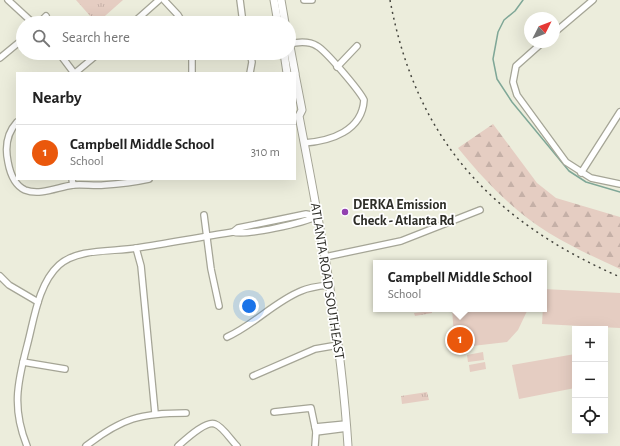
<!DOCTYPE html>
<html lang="en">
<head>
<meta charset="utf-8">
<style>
  :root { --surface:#fff; --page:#f2f2f2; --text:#222; --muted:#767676; --line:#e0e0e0; --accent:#ea580c }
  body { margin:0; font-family:"Alegreya Sans",sans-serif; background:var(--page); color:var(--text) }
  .controls { position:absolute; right:12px; bottom:12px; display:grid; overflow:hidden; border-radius:0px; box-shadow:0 4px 16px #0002 }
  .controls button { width:36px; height:36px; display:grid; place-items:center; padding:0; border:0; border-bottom:1px solid var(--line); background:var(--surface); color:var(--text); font:20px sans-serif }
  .compass { position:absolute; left:524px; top:12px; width:36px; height:36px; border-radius:50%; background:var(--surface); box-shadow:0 4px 16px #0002; rotate:48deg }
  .you { position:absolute; left:249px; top:306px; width:14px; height:14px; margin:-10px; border:3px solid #fff; border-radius:50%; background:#1a73e8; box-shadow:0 0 0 6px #1a73e833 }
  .badge { display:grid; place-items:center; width:26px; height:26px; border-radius:50%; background:var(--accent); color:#fff; font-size:13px; font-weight:700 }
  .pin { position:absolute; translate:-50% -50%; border:2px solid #fff; box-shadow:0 1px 4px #0006 }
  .popup { position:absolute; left:373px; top:260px; width:174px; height:52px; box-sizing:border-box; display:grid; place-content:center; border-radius:0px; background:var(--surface); filter:drop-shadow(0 1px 3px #0005); font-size:13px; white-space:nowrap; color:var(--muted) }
  .popup b { font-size:15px; color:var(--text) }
  .popup::after { content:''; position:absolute; left:50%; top:100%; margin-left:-8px; border:8px solid transparent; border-top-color:var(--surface) }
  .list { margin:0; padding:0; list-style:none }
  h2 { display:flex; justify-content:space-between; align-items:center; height:52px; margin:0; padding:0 16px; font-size:17px }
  h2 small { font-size:13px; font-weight:400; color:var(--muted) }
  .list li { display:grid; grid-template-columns:26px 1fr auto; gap:12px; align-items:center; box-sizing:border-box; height:56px; padding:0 16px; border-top:1px solid var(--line) }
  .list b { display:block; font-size:15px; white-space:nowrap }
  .list p { margin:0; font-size:13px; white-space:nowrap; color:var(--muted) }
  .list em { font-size:13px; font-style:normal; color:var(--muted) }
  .icon { flex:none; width:22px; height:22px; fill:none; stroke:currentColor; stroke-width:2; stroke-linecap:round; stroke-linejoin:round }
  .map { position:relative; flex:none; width:620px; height:446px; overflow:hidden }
  .search { position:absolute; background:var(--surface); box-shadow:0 4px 16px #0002; left:16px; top:16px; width:280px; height:44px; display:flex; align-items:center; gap:10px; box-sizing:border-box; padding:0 14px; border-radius:22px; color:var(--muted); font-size:15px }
  .panel { position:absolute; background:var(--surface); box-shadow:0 4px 16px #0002; left:16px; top:72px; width:280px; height:108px; border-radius:0px }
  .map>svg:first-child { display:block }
  .grass { fill:url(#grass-tufts) }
  .forest { fill:url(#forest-firs) }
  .pitch { fill:#e5cdc2 }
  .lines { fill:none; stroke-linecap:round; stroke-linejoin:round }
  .stream { stroke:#7fa797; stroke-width:1.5 }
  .minor-casing { stroke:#a5a596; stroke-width:8 }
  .major-casing { stroke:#a5a596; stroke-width:9 }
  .minor { stroke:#fff; stroke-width:5.5 }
  .major { stroke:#fff; stroke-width:7 }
  .rail { stroke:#45453e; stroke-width:1.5; stroke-dasharray:2 4; stroke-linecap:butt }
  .poi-dot { fill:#9241b0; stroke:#fff; stroke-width:1.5 }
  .labels { text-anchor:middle; stroke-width:3.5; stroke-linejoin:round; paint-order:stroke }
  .poi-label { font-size:14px; font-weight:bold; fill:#2d2d27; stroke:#fff; text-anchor:start }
  .street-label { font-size:14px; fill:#2d2d27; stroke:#fff }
</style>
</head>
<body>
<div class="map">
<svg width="620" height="446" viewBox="0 0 620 446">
  <defs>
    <pattern id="grass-tufts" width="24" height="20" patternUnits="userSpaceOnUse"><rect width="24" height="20" fill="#e5cdc2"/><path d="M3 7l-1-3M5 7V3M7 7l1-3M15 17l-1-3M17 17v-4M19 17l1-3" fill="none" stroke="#c5b0a7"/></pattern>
    <pattern id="forest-firs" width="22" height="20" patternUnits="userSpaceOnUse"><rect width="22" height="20" fill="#e5cdc2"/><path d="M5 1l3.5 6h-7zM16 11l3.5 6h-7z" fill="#c5b0a7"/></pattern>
  </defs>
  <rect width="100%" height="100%" fill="#eceddc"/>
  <g class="grass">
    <polygon points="76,0 123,0 97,23 93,23 91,17"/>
    <polygon points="422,309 432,309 432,313 415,316 414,313 423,312"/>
    <polygon points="427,392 429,400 402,404 401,396"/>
  </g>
  <path class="forest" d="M 493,124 L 537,183 L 556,198 L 620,217 L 620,269 C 596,258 572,247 549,233 C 514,212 484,180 458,148 Z"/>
  <g class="pitch">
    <polygon points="544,289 620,293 620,328 542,324"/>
    <polygon points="452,309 528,309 518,330 507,342 455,348"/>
    <polygon points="483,352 484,360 468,362 467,355"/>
    <polygon points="575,354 575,388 519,399 512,365"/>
    <polygon points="485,362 486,369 470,372 469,365"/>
  </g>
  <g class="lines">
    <polyline class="stream" points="523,0 515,11 504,20 498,32 493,59 497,79 512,102 569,171 586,182 620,192"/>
    <defs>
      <g id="minor">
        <polyline points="8,0 33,23"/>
        <polyline points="164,0 178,15 183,23"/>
        <polyline points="240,0 243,23"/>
        <polyline points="304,0 312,0"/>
        <polyline points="39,23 46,16"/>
        <polyline points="133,23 159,0"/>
        <polyline points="554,33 593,0"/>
        <polyline points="543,42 516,66 513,82 517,95 566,162 591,178 620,184"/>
        <path d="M 289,44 C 298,42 309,41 317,46 C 326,51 359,90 364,100 C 362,131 331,141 304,143"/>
        <polyline points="59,53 74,73"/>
        <polyline points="192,53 192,73"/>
        <polyline points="0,58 23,39"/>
        <polyline points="337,67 357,46"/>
        <polyline points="75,73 99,53"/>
        <polyline points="250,73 252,62 250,53"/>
        <path d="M 17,122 C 7,133 5,148 8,162 C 10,173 14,185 25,190 C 40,196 58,187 73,185 C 83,184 94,186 104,185 C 119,184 135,182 149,179"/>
        <polyline points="581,173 620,112"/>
        <polyline points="72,179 73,185"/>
        <polyline points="204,215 211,269 219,306"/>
        <path d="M 233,232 C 246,236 304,223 317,216"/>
        <polyline points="136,248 141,266 155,413"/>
        <polyline points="325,257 401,241 480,210"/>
        <polyline points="0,276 9,285 38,302"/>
        <path d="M 227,337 C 254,325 274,302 301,291 C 310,287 320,286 329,285"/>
        <polyline points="23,362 65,369"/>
        <polyline points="253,376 315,349 338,345"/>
        <polyline points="274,412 311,408 316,432 315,446"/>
        <polyline points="315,427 346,424"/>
        <polyline points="316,432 347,428"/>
        <path d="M 27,446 C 12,409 17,384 27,346 C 34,320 38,284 59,265 C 78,248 113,252 137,248 C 169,243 201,237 233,232 L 238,228 L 306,214 L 317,216"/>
        <path d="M 86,446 C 122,418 141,413 186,413"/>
        <path d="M 178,446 C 185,440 206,420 215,424 C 222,426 231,440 237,446"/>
      </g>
      <g id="major">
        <polyline points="274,0 278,23"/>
        <polyline points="281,0 285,23"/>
        <polyline points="289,41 295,73"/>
        <polyline points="284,53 287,73"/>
        <path d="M 295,74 L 302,110 L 299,116 C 320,225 341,335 348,446"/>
      </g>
    </defs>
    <use href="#minor" class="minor-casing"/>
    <use href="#major" class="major-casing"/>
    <use href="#minor" class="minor"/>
    <use href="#major" class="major"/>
    <path class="rail" d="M 390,0 C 416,140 492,221 620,277"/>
  </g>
  <circle class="poi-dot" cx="345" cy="212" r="4"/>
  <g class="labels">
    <g class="poi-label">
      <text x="353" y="209">DERKA Emission<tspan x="353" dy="16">Check - Atlanta Rd</tspan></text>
    </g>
    <g class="street-label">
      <text transform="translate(328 281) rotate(81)" y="5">ATLANTA ROAD SOUTHEAST</text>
    </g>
  </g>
</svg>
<div class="controls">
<button>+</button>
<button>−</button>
<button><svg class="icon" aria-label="locate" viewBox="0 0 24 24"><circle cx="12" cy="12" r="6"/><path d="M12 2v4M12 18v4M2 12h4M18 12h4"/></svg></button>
</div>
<svg class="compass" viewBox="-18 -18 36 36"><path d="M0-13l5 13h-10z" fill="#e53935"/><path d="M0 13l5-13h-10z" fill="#767676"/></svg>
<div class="you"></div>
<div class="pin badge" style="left:460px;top:340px">1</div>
<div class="popup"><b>Campbell Middle School</b>School</div>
<div class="search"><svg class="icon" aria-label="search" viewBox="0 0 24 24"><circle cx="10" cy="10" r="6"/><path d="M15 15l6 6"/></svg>Search here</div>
<section class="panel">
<h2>Nearby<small></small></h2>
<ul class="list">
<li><span class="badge">1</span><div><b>Campbell Middle School</b><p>School</p></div><em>310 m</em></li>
</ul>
</section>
</div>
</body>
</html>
